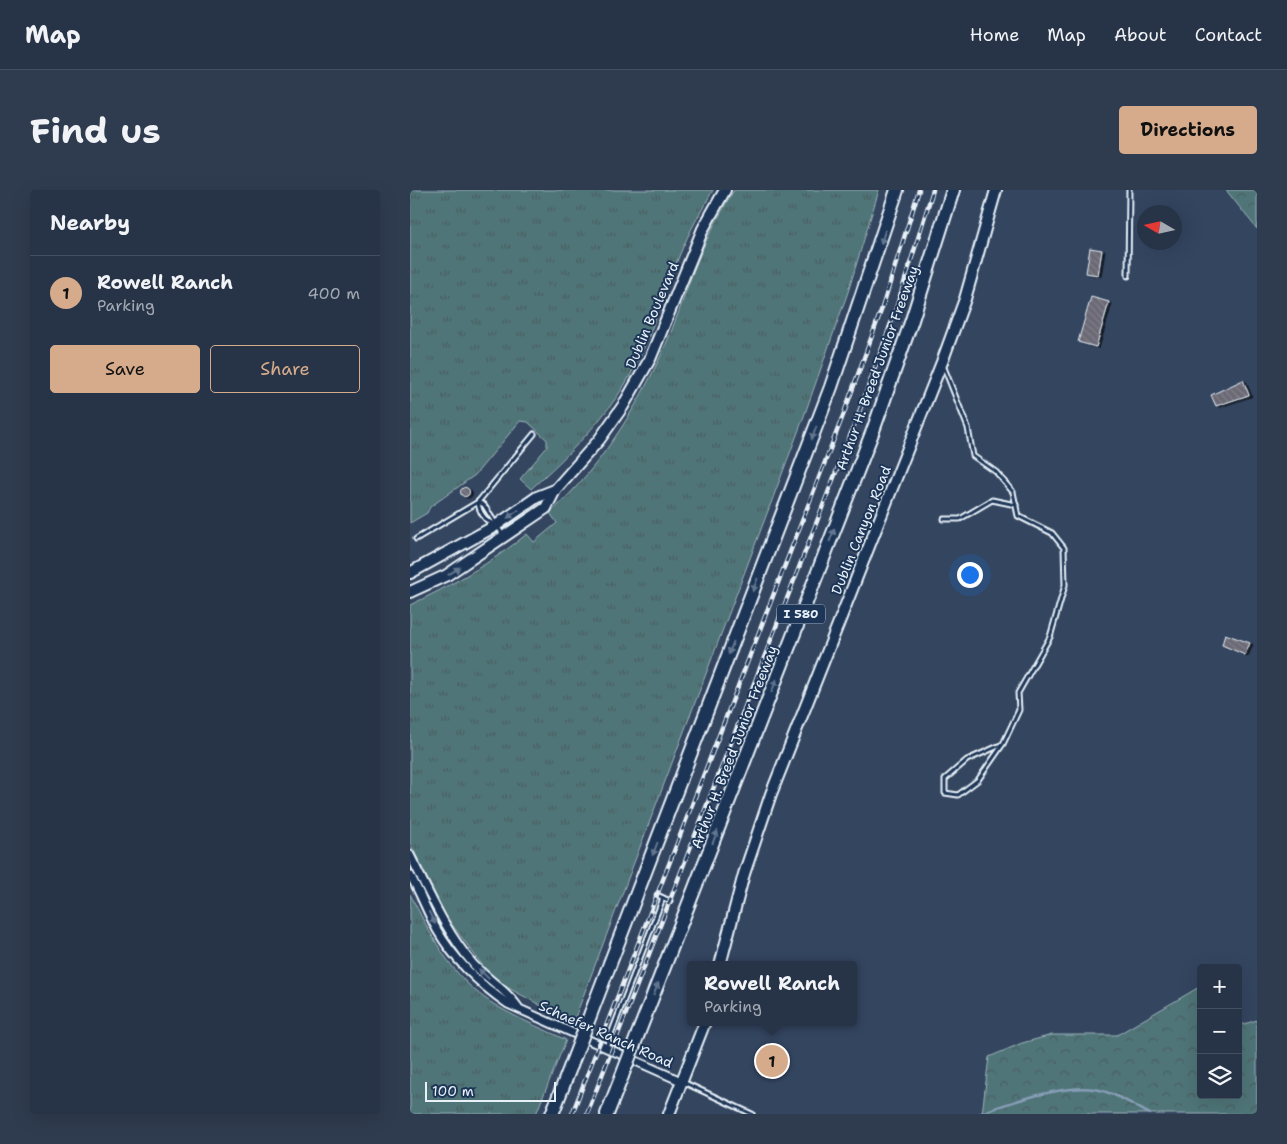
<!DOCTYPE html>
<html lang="en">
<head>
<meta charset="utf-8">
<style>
  :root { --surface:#273448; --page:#2f3c4f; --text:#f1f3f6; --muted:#a4aab4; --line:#434f60; --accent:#d6ab8b }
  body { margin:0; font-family:"Shantell Sans",sans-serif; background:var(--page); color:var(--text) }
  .controls { position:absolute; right:15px; bottom:15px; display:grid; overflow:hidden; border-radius:5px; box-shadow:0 5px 20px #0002 }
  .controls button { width:45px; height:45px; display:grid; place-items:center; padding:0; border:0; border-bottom:1px solid var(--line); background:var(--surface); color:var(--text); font:25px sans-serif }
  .compass { position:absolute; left:727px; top:15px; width:45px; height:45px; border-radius:50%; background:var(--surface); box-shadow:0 5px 20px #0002; rotate:279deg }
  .scale { position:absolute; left:15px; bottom:12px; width:131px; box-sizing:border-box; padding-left:5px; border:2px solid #e8f1f8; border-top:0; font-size:14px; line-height:18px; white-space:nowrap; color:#e8f1f8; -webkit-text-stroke:4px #1d3557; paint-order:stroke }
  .you { position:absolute; left:559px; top:384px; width:18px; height:18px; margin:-12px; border:4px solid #fff; border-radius:50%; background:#1a73e8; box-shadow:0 0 0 8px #1a73e833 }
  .badge { display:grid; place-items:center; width:32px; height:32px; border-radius:50%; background:var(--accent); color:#111; font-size:16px; font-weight:700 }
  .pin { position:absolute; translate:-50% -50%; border:2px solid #fff; box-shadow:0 1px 5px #0006 }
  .popup { position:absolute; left:277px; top:771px; width:170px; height:65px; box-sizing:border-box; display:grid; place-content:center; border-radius:5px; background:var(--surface); filter:drop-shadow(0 1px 4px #0005); font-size:16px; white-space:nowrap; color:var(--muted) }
  .popup b { font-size:19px; color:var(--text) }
  .popup::after { content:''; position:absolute; left:50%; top:100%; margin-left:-10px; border:10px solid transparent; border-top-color:var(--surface) }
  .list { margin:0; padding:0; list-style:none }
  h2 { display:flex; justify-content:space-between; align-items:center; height:65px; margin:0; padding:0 20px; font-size:21px }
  h2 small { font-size:16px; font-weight:400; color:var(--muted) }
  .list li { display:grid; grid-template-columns:32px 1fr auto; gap:15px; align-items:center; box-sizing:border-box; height:75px; padding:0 20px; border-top:1px solid var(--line) }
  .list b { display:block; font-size:19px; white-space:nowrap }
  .list p { margin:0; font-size:16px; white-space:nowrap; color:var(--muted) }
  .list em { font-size:16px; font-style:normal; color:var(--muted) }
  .actions { display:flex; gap:10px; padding:15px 20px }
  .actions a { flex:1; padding:11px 0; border:1px solid var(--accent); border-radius:5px; text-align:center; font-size:18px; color:var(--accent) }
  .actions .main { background:var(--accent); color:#111 }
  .icon { flex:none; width:28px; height:28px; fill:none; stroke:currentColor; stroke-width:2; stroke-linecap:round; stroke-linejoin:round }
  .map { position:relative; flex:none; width:847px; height:924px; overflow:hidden; border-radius:5px }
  header { display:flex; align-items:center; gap:30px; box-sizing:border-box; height:70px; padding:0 25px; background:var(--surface); border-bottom:1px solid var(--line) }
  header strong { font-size:24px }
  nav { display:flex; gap:28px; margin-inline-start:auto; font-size:18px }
  .intro { display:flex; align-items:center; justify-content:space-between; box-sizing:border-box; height:120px; padding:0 30px }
  h1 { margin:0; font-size:35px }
  .button { padding:12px 22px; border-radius:5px; background:var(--accent); color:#111; font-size:18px; font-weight:700 }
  main { display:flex; gap:30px; padding:0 30px }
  aside { flex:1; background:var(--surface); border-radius:5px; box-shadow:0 5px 20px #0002 }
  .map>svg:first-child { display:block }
  .grass { fill:url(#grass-tufts); stroke:#9cb3b8 }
  .forest { fill:url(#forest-crowns); stroke:#9cb3b8 }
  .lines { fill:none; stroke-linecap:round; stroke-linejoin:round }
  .stream { stroke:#879eb7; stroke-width:2.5 }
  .building { fill:url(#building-back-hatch); stroke:#e8f1f8; filter:url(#shadow) }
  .lane-casing { stroke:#e8f1f8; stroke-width:7 }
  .street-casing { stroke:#e8f1f8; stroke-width:11 }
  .secondary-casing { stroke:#e8f1f8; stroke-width:14 }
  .highway-casing { stroke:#e8f1f8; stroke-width:16 }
  .lane { stroke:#1d3557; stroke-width:3 }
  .street { stroke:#1d3557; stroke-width:7 }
  .secondary { stroke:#1d3557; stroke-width:10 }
  .highway { stroke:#1d3557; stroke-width:12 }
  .rail-casing { stroke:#e8f1f8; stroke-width:4.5 }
  .rail { stroke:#1d3557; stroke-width:2.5; stroke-dasharray:8; stroke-linecap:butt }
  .highway-bridge-casing { stroke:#e8f1f8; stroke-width:16; stroke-linecap:butt }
  .highway-bridge { stroke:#1d3557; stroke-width:12 }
  .oneway { fill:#64778f }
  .labels { text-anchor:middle; stroke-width:4; stroke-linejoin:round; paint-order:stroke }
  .shield { fill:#1d3557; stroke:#abb9c8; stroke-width:1 }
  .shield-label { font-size:12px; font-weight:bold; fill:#e8f1f8 }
  .street-label { font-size:14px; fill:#e8f1f8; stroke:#1d3557 }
</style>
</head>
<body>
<header>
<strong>Map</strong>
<nav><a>Home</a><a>Map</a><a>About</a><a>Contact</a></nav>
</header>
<div class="intro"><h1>Find us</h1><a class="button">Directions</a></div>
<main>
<aside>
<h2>Nearby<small></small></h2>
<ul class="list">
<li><span class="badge">1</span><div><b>Rowell Ranch</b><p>Parking</p></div><em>400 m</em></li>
</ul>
<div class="actions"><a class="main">Save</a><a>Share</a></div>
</aside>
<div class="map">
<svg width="847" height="924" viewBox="0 0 847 924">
  <defs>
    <pattern id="grass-tufts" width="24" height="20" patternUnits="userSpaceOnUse" patternTransform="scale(1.25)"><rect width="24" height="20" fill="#507578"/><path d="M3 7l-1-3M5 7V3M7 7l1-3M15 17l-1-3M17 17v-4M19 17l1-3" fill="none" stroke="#4b5e61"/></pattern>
    <pattern id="forest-crowns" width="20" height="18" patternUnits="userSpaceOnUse" patternTransform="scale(1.25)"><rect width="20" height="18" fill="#507578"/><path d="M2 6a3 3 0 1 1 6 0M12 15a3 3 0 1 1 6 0" fill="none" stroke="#4b5e61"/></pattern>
    <pattern id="building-back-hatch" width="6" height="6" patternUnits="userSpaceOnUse" patternTransform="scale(1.25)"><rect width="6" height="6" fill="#6b6974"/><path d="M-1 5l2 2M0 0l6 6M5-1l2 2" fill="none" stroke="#807f89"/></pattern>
    <filter id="shadow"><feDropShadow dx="3" dy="1.5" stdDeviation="0" flood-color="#0009"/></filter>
  </defs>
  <rect width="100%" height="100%" fill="#344560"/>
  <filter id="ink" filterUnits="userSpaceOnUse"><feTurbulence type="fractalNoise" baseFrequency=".02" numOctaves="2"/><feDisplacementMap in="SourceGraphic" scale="10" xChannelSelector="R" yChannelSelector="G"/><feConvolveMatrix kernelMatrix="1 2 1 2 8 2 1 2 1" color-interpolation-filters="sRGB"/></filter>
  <g filter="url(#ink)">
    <g class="grass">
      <path d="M 0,0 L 303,0 C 291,21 279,42 270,64 C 253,104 242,146 221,184 C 196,229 158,265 121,299 L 110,289 L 137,257 L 137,250 L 118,232 L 110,231 L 65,285 L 20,317 L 17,323 L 0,333 Z"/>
      <path d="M 324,0 L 469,0 L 438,102 L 393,229 L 163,833 L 93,795 L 73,776 L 37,728 L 0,653 L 0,415 C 42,395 81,373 117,344 L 124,352 L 147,333 L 140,323 C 193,275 234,208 261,142 C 272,115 280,87 292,60 C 301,39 313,19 324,0 Z"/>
      <path d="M 0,704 C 20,743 39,783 76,809 C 100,826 130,837 156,850 L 126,924 L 0,924 Z"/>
    </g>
    <g class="forest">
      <polygon points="816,0 847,0 847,39"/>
      <polygon points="791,796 791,905 828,905 828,836 847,830 847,924 572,924 579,867 612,853 642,845 707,845"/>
    </g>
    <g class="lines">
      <path class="stream" d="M 569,924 C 596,913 656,894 684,899 C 704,902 723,915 740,924"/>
    </g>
    <g class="building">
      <polygon points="680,58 692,60 688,85 676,83"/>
      <polygon points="681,107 699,112 686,157 668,152"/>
      <polygon points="833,190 839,205 806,216 801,205"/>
      <circle cx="55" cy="302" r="4.5"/>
      <polygon points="815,444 840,453 835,465 812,455"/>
    </g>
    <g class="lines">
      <defs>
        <g id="lane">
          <polyline points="718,86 719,0"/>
          <polyline points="533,175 558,238 563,266 586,282 603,302 608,326 642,343 654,358 655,395 640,447 608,503 609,520 593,554 557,570 535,589 535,603 548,605 568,590 593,554"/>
          <polyline points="68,312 74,315 93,345"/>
          <path d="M 68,312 C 69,322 75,331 84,334"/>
          <polyline points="534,329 550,329 582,310 606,315"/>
          <polyline points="6,349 68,312 124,244"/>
          <polyline points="247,705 260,711"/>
          <polyline points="196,857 253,708"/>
          <polyline points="273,892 342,924"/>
        </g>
        <g id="street">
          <path d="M 0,665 C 19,703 36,743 64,775 C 78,790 97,800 108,817"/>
          <path d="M 0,685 C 10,702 17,722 27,740 C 45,771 69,794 98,814 L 273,892"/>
        </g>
        <g id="secondary">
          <polyline points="0,383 87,335 127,307 145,300"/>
          <polyline points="0,402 37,385 136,318 145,300 189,250 213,216 240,169 293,39 315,0"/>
          <polyline points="310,775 334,684 361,604 532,172 555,109 586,0"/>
          <polyline points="259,924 295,832"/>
        </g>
        <g id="highway">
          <polyline points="181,823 421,197 487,0"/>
          <polyline points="228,844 464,238 502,130 543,0"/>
          <polyline points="142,924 165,865"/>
          <polyline points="197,924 212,886"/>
        </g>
      </defs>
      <use href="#lane" class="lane-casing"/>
      <use href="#street" class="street-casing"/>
      <use href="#secondary" class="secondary-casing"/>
      <use href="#highway" class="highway-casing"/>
      <use href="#lane" class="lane"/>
      <use href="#street" class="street"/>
      <use href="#secondary" class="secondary"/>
      <use href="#highway" class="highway"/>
      <defs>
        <g id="rail">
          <polyline points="162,924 434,223 472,118 509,0"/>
          <polyline points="177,924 447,228 485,122 523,0"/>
        </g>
      </defs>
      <use href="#rail" class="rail-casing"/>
      <use href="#rail" class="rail"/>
      <defs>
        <g id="highway-bridge">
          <polyline points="165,865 181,823"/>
          <polyline points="212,886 228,844"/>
        </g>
      </defs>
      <use href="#highway-bridge" class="highway-bridge-casing"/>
      <use href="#highway-bridge" class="highway-bridge"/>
    </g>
    <defs><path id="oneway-solid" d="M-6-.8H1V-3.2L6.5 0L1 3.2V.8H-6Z" transform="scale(1.25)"/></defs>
    <g class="oneway">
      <use href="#oneway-solid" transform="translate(473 47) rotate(108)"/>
      <use href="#oneway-solid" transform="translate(404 243) rotate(111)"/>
      <use href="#oneway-solid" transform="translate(103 324) rotate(145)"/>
      <use href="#oneway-solid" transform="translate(422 345) rotate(-69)"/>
      <use href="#oneway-solid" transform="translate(44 381) rotate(-33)"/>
      <use href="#oneway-solid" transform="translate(345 395) rotate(111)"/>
      <use href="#oneway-solid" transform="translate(321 458) rotate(111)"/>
      <use href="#oneway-solid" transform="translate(364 496) rotate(-69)"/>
      <use href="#oneway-solid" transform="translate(305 647) rotate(-69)"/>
      <use href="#oneway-solid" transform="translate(245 659) rotate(111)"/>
      <use href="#oneway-solid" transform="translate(22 728) rotate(63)"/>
      <use href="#oneway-solid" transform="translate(74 784) rotate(-136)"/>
      <use href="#oneway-solid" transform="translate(246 799) rotate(-69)"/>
    </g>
  </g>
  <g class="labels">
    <rect class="shield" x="367" y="414.5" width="48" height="19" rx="4"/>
    <g class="shield-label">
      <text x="391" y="428">I 580</text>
    </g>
    <g class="street-label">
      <text transform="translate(242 125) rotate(-67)" y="5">Dublin Boulevard</text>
      <text transform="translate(467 178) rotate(-70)" y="5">Arthur H. Breed Junior Freeway</text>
      <text transform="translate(451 340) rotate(-68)" y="5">Dublin Canyon Road</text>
      <text transform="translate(324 557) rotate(-69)" y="5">Arthur H. Breed Junior Freeway</text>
      <text transform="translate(196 844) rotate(24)" y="5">Schaefer Ranch Road</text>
    </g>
  </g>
</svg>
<div class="controls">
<button>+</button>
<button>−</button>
<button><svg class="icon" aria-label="layers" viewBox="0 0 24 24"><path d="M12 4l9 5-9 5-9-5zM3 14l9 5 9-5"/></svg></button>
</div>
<svg class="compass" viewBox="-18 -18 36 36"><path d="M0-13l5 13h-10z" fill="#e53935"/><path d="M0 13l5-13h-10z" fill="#a4aab4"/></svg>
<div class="scale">100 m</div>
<div class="you"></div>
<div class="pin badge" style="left:362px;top:871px">1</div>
<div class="popup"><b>Rowell Ranch</b>Parking</div>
</div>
</main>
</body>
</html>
